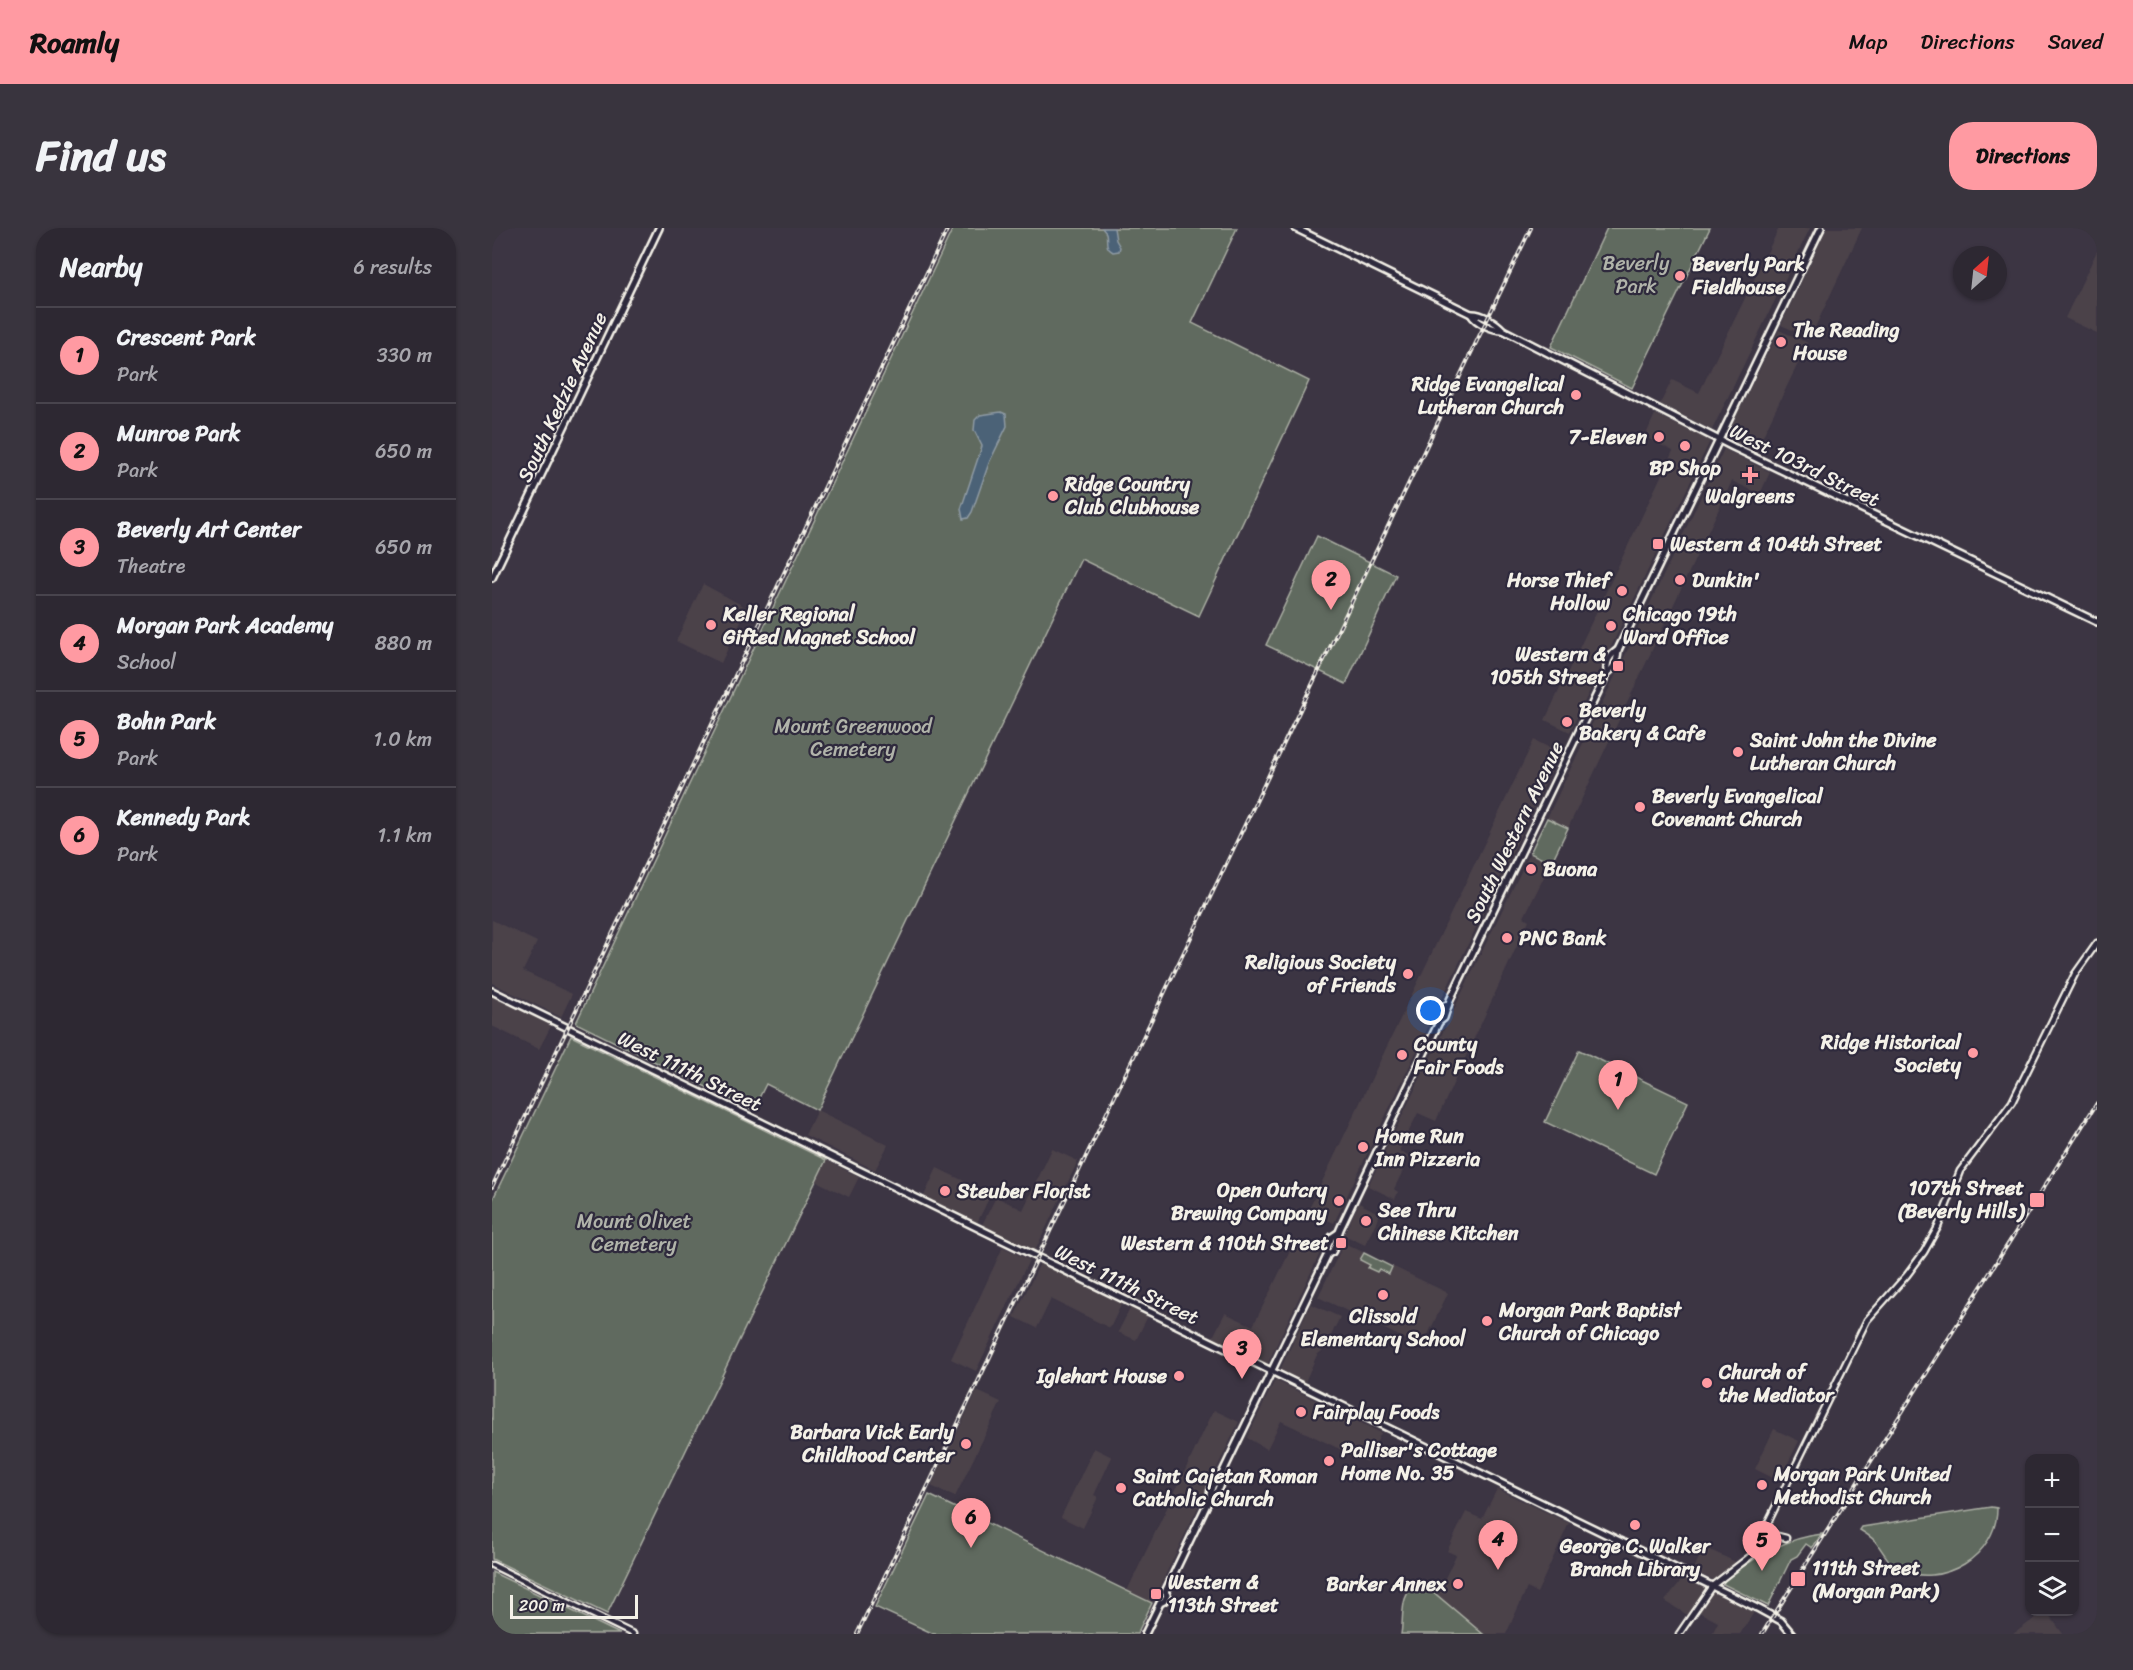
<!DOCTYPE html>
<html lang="en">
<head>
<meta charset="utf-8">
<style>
  :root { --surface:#2d2832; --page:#39343e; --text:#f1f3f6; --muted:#a7a6ac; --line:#48444d; --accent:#ff9aa2 }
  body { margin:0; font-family:Sriracha,sans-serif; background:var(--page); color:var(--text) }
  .controls { position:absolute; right:18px; bottom:18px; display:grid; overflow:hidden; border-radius:12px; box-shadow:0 2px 4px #0004 }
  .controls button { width:54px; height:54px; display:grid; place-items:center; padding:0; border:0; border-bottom:2px solid var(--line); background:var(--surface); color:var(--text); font:30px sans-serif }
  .compass { position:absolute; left:1461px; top:18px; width:54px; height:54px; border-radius:50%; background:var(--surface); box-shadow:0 2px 4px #0004; rotate:27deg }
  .scale { position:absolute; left:18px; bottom:15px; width:128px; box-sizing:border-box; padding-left:6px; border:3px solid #f4f1e8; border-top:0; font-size:16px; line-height:21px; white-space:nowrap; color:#f4f1e8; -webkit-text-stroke:4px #2f2a3d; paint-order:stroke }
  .you { position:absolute; left:939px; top:783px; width:21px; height:21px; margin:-15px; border:4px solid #fff; border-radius:50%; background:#1a73e8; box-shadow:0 0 0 9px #1a73e833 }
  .badge { display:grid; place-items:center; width:39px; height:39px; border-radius:50%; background:var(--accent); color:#111; font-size:20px; font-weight:700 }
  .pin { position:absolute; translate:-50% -50px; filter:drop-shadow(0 2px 3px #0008) }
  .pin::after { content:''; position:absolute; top:32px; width:21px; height:18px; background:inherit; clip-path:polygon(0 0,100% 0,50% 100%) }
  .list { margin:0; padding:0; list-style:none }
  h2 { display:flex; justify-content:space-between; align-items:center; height:78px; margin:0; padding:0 24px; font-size:26px }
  h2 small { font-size:20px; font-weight:400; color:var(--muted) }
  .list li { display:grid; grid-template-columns:39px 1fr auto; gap:18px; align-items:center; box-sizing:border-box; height:96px; padding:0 24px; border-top:2px solid var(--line) }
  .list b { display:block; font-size:22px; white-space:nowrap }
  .list p { margin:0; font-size:20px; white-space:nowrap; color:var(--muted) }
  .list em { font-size:20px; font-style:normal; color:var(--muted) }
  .icon { flex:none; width:33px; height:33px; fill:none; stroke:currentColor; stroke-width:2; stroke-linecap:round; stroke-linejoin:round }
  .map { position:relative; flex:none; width:1605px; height:1406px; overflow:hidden; border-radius:24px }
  header { display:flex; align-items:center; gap:36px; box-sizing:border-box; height:84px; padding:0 30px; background:var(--accent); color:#111 }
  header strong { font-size:28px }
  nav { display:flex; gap:33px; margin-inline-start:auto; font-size:21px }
  .intro { display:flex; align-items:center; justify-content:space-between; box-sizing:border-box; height:144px; padding:0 36px }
  h1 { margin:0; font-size:42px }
  .button { padding:15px 27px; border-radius:24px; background:var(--accent); color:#111; font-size:21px; font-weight:700 }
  main { display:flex; gap:36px; padding:0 36px }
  aside { flex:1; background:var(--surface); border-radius:24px; box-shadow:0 2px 4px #0004 }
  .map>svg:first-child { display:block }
  .built { fill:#4b424a }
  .green { fill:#606a5e; stroke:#aaaea3; stroke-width:1.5 }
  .water { fill:#4c6277; stroke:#8f9ba4; stroke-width:1.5 }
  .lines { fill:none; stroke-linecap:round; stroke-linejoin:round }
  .tertiary-casing { stroke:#f4f1e8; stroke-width:9 }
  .secondary-casing { stroke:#f4f1e8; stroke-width:10 }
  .tertiary { stroke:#2f2a3d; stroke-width:4.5 }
  .secondary { stroke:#2f2a3d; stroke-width:5 }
  .rail-casing { stroke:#f4f1e8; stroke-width:4 }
  .rail { stroke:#2f2a3d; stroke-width:1.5; stroke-dasharray:4.5; stroke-linecap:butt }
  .poi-dot { fill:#ff9aa2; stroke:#2f2a3d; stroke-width:2 }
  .labels { text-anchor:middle; stroke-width:4.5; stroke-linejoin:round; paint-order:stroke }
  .park-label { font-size:20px; fill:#b1b4aa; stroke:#2f2a3d }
  .poi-label { font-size:20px; font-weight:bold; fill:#f4f1e8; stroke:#2f2a3d; text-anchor:start }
  .street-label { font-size:20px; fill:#f4f1e8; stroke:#2f2a3d }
</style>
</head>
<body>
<header>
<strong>Roamly</strong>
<nav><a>Map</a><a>Directions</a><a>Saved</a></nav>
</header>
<div class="intro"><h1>Find us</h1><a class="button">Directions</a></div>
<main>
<aside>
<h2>Nearby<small>6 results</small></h2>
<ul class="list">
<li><span class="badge">1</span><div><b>Crescent Park</b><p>Park</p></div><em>330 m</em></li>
<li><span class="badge">2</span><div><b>Munroe Park</b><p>Park</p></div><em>650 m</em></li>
<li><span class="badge">3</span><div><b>Beverly Art Center</b><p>Theatre</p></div><em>650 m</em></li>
<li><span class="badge">4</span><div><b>Morgan Park Academy</b><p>School</p></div><em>880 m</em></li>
<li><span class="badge">5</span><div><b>Bohn Park</b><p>Park</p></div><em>1.0 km</em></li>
<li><span class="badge">6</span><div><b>Kennedy Park</b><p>Park</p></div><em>1.1 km</em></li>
</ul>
</aside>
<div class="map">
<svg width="1605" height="1406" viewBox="0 0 1605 1406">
  <rect width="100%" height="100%" fill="#3c3543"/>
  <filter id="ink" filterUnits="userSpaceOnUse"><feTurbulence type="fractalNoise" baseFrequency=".0167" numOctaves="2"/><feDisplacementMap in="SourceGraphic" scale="12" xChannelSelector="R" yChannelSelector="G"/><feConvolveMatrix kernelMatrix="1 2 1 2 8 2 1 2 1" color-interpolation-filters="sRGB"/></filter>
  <g filter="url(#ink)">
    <g class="built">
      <polygon points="1287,0 1318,0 1220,202 1168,176 1180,152 1207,165"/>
      <polygon points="1335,0 1370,0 1318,110 1289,97"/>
      <polygon points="1605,23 1605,105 1573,90"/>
      <polygon points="1287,102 1316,115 1263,224 1237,211 1236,205"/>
      <polygon points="1163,186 1218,213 1078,504 1053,492 1181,223 1153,209"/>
      <polygon points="1232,221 1278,244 1268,266 1240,253 1076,600 1055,590"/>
      <polygon points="211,356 255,380 229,435 184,413"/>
      <polygon points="1042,512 1068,525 842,995 816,983"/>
      <polygon points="1038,625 1059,635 1032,689 1037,692 944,893 926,885 907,923 918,928 902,961 906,964 903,971 876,958"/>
      <polygon points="0,692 45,714 31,743 80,766 69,789 0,755"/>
      <polygon points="0,767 60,796 47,821 0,798"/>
      <polygon points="325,882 396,917 383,942 313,907"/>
      <polygon points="560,921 586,933 543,1023 490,997 504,969 531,982"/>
      <polygon points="334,932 367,949 357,969 324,953"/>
      <polygon points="445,940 499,966 485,995 432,968"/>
      <polygon points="867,975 888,986 873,1017 852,1007"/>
      <polygon points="804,1011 829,1023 775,1137 720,1111 733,1085 761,1098"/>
      <polygon points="852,1015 956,1065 930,1119 826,1069"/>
      <polygon points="511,1019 537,1032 484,1143 459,1131"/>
      <polygon points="548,1035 630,1075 618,1100 559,1071 545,1100 522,1089"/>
      <polygon points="819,1076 848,1089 833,1120 825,1127 812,1156 787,1144"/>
      <polygon points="639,1079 656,1088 644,1112 626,1104"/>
      <polygon points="783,1152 889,1205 875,1234 789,1193 775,1221 755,1210"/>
      <polygon points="485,1163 509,1174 463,1269 439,1258"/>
      <polygon points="722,1182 747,1194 660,1375 635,1363"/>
      <polygon points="1282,1201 1307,1213 1287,1253 1263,1241"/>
      <polygon points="602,1220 620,1229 602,1267 606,1269 591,1300 569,1289"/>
      <polygon points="1005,1261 1077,1295 1045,1365 1035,1360 1014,1406 909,1406 914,1364 920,1359 926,1357 945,1367 964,1327 955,1323 974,1284 990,1291"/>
      <polygon points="1212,1319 1252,1338 1231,1354 1231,1356 1201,1343"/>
      <polygon points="1191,1350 1262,1384 1248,1406 1220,1406 1226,1394 1203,1382 1197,1388 1173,1373"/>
      <polygon points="1552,1384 1555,1384 1571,1406 1521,1406"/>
    </g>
    <g class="green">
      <polygon points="461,0 745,0 700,95 817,153 707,388 589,331 325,882 274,856 261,882 84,795"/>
      <polygon points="1115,0 1218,0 1140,160 1059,119"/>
      <polygon points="825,308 904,347 854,456 774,417"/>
      <polygon points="1055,590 1076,600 1059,635 1038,625"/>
      <polygon points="79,808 334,932 115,1386 0,1331 0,973"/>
      <polygon points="1087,822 1196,874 1162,946 1053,894"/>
      <polygon points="872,1025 900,1039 897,1046 887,1041 885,1044 876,1040 878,1037 868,1032"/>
      <polygon points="437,1267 660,1375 645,1406 442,1406 383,1379"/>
      <path d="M 1499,1279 L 1505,1280 C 1506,1327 1449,1362 1407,1341 C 1396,1335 1391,1323 1383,1313 C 1379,1309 1373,1305 1368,1302 L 1370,1299 Z"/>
      <path d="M 1330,1306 L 1320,1320 L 1314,1316 L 1305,1328 L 1299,1331 L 1276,1378 L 1231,1356 L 1234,1350 C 1265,1329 1292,1310 1330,1306 Z"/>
      <polygon points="0,1344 128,1406 0,1406"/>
      <path d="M 926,1357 L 940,1363 L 991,1406 L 909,1406 C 912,1390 907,1363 926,1357 Z"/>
    </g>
    <g class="water">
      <path d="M 610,0 L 622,0 L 624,12 L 628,19 L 627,23 L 621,24 C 612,19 616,14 614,5 Z"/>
      <polygon points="509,184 514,186 515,198 497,235 480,284 476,290 471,291 469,281 490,218 482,202 483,192 488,187"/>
    </g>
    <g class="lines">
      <defs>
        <g id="tertiary">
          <polyline points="1275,1297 1282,1307 1294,1310"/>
          <polyline points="0,1337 141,1406"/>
          <polyline points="1187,1406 1220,1358 1260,1327 1375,1092 1415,1047 1432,1024 1446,999 1468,943 1520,874 1583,746 1605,715"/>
        </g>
        <g id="secondary">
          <path d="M 803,0 L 979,86 C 989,85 1004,94 1011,102 L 1241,219 L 1605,394"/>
          <path d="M 979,86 C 984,95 1001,102 1011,102"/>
          <polyline points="0,350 167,0"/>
          <path d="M 1115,445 C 1114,434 1117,428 1126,422"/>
          <polyline points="0,763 1267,1381 1289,1393 1300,1406"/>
          <polyline points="947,794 947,787 952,778 956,777"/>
          <polyline points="836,1026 834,1021 840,1009 846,1005"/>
          <path d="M 718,1270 C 718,1261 720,1254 728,1250"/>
          <path d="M 653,1406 L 668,1375 L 672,1373 L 675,1367 L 673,1364 L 718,1270 C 725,1265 729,1259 728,1250 L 836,1026 L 840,1024 C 845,1015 845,1007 849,999 L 947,794 L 952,790 L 958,772 L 1115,445 C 1123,440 1125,432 1126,422 L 1329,0"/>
        </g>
      </defs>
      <use href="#tertiary" class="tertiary-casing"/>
      <use href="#secondary" class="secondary-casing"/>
      <use href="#tertiary" class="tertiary"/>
      <use href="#secondary" class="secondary"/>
      <defs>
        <g id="rail">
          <polyline points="0,959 456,0"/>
          <polyline points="365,1406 1039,0"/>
          <polyline points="1270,1406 1605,875"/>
        </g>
      </defs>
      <use href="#rail" class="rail-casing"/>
      <use href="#rail" class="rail"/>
    </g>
  </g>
  <g class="poi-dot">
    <circle cx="1188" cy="48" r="6"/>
    <circle cx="1289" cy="114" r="6"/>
    <circle cx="1084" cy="167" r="6"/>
    <circle cx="1167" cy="209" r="6"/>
    <circle cx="1193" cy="218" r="6"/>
    <path d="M1255 238h6v6h6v6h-6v6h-6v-6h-6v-6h6z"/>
    <circle cx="561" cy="268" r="6"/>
    <rect x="1160" y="310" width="12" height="12" rx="3"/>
    <circle cx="1188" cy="352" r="6"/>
    <circle cx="1130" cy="363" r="6"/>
    <circle cx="219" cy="397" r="6"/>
    <circle cx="1119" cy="398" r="6"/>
    <rect x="1120" y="432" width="12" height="12" rx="3"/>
    <circle cx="1075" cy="494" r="6"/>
    <circle cx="1246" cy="524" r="6"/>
    <circle cx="1148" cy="579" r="6"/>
    <circle cx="1039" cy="641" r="6"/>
    <circle cx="1015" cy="710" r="6"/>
    <circle cx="916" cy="746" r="6"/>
    <circle cx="1481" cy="825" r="6"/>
    <circle cx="910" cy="827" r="6"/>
    <circle cx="871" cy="919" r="6"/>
    <circle cx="453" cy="963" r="6"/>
    <rect x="1537" y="964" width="16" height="16" rx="3"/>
    <circle cx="847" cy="973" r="6"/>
    <circle cx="874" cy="993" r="6"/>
    <rect x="843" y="1009" width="12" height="12" rx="3"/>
    <circle cx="891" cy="1067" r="6"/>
    <circle cx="995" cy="1093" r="6"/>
    <circle cx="687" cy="1148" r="6"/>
    <circle cx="1215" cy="1155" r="6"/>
    <circle cx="809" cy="1184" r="6"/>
    <circle cx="474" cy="1216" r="6"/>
    <circle cx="837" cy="1233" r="6"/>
    <circle cx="1270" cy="1257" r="6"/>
    <circle cx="629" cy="1260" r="6"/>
    <circle cx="1143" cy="1297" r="6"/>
    <rect x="1298" y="1343" width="16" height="16" rx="3"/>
    <circle cx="966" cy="1356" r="6"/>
    <rect x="658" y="1360" width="12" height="12" rx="3"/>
  </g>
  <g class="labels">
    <g class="park-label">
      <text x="1144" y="42">Beverly<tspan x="1144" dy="23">Park</tspan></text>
      <text x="361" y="505">Mount Greenwood<tspan x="361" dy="23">Cemetery</tspan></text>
      <text x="142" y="1000">Mount Olivet<tspan x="142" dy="23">Cemetery</tspan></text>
    </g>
    <g class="poi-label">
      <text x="1200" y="43">Beverly Park<tspan x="1200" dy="23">Fieldhouse</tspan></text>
      <text x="1301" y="109">The Reading<tspan x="1301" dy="23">House</tspan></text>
      <text x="1072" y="163" text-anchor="end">Ridge Evangelical<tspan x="1072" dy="23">Lutheran Church</tspan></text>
      <text x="1155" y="216" text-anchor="end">7-Eleven</text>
      <text x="1193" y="247" text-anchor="middle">BP Shop</text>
      <text x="573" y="263">Ridge Country<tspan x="573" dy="23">Club Clubhouse</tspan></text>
      <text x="1258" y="275" text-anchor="middle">Walgreens</text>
      <text x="1178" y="323">Western &amp; 104th Street</text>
      <text x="1118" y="359" text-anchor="end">Horse Thief<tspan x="1118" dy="23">Hollow</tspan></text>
      <text x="1200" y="359">Dunkin'</text>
      <text x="231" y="393">Keller Regional<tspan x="231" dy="23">Gifted Magnet School</tspan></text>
      <text x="1131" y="393">Chicago 19th<tspan x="1131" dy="23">Ward Office</tspan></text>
      <text x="1114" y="433" text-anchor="end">Western &amp;<tspan x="1114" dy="23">105th Street</tspan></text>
      <text x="1087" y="489">Beverly<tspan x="1087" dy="23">Bakery &amp; Cafe</tspan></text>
      <text x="1258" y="519">Saint John the Divine<tspan x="1258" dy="23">Lutheran Church</tspan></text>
      <text x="1160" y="575">Beverly Evangelical<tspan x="1160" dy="23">Covenant Church</tspan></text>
      <text x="1051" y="648">Buona</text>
      <text x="1027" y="717">PNC Bank</text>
      <text x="904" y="741" text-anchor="end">Religious Society<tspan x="904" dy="23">of Friends</tspan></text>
      <text x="1469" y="821" text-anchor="end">Ridge Historical<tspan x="1469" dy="23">Society</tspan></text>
      <text x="922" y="823">County<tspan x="922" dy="23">Fair Foods</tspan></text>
      <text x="883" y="915">Home Run<tspan x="883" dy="23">Inn Pizzeria</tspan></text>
      <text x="1532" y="967" text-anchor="end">107th Street<tspan x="1532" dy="23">(Beverly Hills)</tspan></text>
      <text x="835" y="969" text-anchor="end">Open Outcry<tspan x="835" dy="23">Brewing Company</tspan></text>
      <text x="465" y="970">Steuber Florist</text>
      <text x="886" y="989">See Thru<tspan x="886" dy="23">Chinese Kitchen</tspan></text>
      <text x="837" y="1022" text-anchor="end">Western &amp; 110th Street</text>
      <text x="1007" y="1089">Morgan Park Baptist<tspan x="1007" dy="23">Church of Chicago</tspan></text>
      <text x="891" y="1095" text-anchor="middle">Clissold<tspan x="891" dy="23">Elementary School</tspan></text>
      <text x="1227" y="1151">Church of<tspan x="1227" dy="23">the Mediator</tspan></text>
      <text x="675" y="1155" text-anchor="end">Iglehart House</text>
      <text x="821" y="1191">Fairplay Foods</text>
      <text x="462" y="1211" text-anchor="end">Barbara Vick Early<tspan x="462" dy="23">Childhood Center</tspan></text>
      <text x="849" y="1229">Palliser's Cottage<tspan x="849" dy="23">Home No. 35</tspan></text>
      <text x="1282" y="1253">Morgan Park United<tspan x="1282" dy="23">Methodist Church</tspan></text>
      <text x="641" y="1255">Saint Cajetan Roman<tspan x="641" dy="23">Catholic Church</tspan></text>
      <text x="1143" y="1325" text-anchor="middle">George C. Walker<tspan x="1143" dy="23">Branch Library</tspan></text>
      <text x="1320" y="1347">111th Street<tspan x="1320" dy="23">(Morgan Park)</tspan></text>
      <text x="676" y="1361">Western &amp;<tspan x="676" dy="23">113th Street</tspan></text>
      <text x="954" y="1363" text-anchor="end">Barker Annex</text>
    </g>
    <g class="street-label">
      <text transform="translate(70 169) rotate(-65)" y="7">South Kedzie Avenue</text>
      <text transform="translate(1313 237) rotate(26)" y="7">West 103rd Street</text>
      <text transform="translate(1022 604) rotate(-64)" y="7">South Western Avenue</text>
      <text transform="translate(198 843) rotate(26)" y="7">West 111th Street</text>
      <text transform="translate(635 1056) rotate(26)" y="7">West 111th Street</text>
    </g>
  </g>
</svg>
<div class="controls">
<button>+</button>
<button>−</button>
<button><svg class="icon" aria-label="layers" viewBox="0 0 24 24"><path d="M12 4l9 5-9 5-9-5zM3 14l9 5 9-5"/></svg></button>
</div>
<svg class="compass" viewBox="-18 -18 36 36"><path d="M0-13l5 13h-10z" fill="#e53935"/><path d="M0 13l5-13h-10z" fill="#a7a6ac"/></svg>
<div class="scale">200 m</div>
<div class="you"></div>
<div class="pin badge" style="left:1126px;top:882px">1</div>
<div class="pin badge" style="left:839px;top:382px">2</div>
<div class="pin badge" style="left:750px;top:1151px">3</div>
<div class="pin badge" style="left:1006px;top:1342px">4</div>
<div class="pin badge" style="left:1270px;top:1343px">5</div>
<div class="pin badge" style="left:479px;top:1320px">6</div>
</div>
</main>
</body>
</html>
